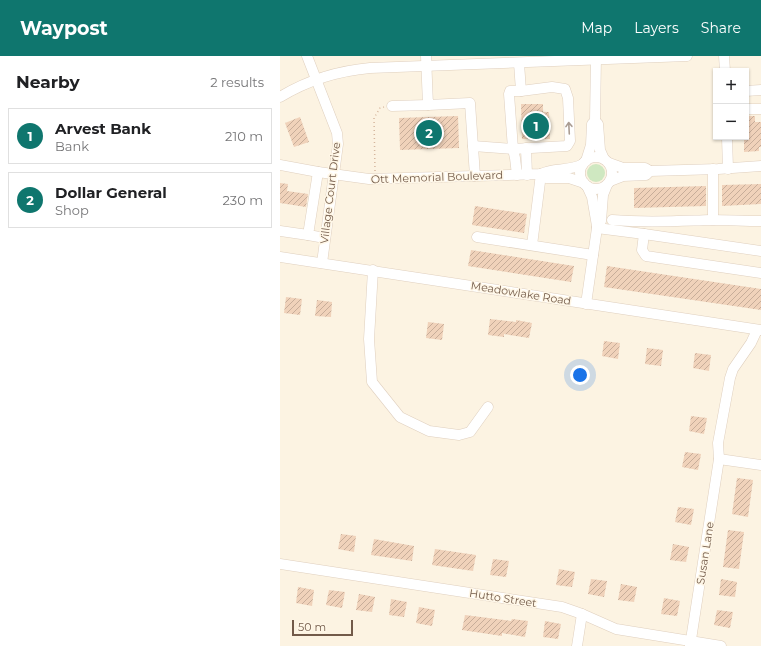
<!DOCTYPE html>
<html lang="en">
<head>
<meta charset="utf-8">
<style>
  :root { --surface:#fff; --page:#f2f2f2; --text:#202124; --muted:#757577; --line:#e0e0e0; --accent:#0f766e }
  body { margin:0; font-family:Montserrat,sans-serif; background:var(--page); color:var(--text) }
  .controls { position:absolute; right:12px; top:12px; display:grid; overflow:hidden; border-radius:0px; box-shadow:0 1px 3px #0004 }
  .controls button { width:36px; height:36px; display:grid; place-items:center; padding:0; border:0; border-bottom:1px solid var(--line); background:var(--surface); color:var(--text); font:20px sans-serif }
  .scale { position:absolute; left:12px; bottom:10px; width:61px; box-sizing:border-box; padding-left:4px; border:2px solid #725a49; border-top:0; font-size:11px; line-height:14px; white-space:nowrap; color:#725a49; -webkit-text-stroke:3px #fff7e7; paint-order:stroke }
  .you { position:absolute; left:300px; top:319px; width:14px; height:14px; margin:-10px; border:3px solid #fff; border-radius:50%; background:#1a73e8; box-shadow:0 0 0 6px #1a73e833 }
  .badge { display:grid; place-items:center; width:26px; height:26px; border-radius:50%; background:var(--accent); color:#fff; font-size:13px; font-weight:700 }
  .pin { position:absolute; translate:-50% -50%; border:2px solid #fff; box-shadow:0 1px 4px #0006 }
  .list { margin:0; padding:0; list-style:none }
  h2 { display:flex; justify-content:space-between; align-items:center; height:52px; margin:0; padding:0 16px; font-size:17px }
  h2 small { font-size:13px; font-weight:400; color:var(--muted) }
  .list li { display:grid; grid-template-columns:26px 1fr auto; gap:12px; align-items:center; box-sizing:border-box; height:56px; margin:0 8px 8px; padding:0 8px; border:1px solid var(--line); border-radius:0px }
  .list b { display:block; font-size:15px; white-space:nowrap }
  .list p { margin:0; font-size:13px; white-space:nowrap; color:var(--muted) }
  .list em { font-size:13px; font-style:normal; color:var(--muted) }
  .map { position:relative; flex:none; width:481px; height:590px; overflow:hidden }
  header { display:flex; align-items:center; gap:24px; box-sizing:border-box; height:56px; padding:0 20px; background:var(--accent); color:#fff }
  header strong { font-size:19px }
  nav { display:flex; gap:22px; margin-inline-start:auto; font-size:14px }
  main { display:flex }
  aside { flex:1; background:var(--surface) }
  .map>svg:first-child { display:block }
  .grass { fill:#cfe8c1 }
  .building { fill:url(#building-hatch) }
  .lines { fill:none; stroke-linecap:round; stroke-linejoin:round }
  .minor-casing { stroke:#dfcfbe; stroke-width:11 }
  .path { stroke:#d5b69d; stroke-width:1.5; stroke-dasharray:1 3; stroke-linecap:butt }
  .minor { stroke:#fff; stroke-width:10 }
  .oneway { stroke:#aa9c92 }
  .labels { text-anchor:middle; stroke-width:3; stroke-linejoin:round; paint-order:stroke }
  .street-label { font-size:11px; fill:#725a49; stroke:#fff7e7 }
</style>
</head>
<body>
<header>
<strong>Waypost</strong>
<nav><a>Map</a><a>Layers</a><a>Share</a></nav>
</header>
<main>
<aside>
<h2>Nearby<small>2 results</small></h2>
<ul class="list">
<li><span class="badge">1</span><div><b>Arvest Bank</b><p>Bank</p></div><em>210 m</em></li>
<li><span class="badge">2</span><div><b>Dollar General</b><p>Shop</p></div><em>230 m</em></li>
</ul>
</aside>
<div class="map">
<svg width="481" height="590" viewBox="0 0 481 590">
  <defs>
    <pattern id="building-hatch" width="6" height="6" patternUnits="userSpaceOnUse"><rect width="6" height="6" fill="#f0d2ba"/><path d="M-1 1l2-2M0 6l6-6M5 7l2-2" fill="none" stroke="#c7ad99"/></pattern>
  </defs>
  <rect width="100%" height="100%" fill="#fcf3e2"/>
  <circle class="grass" cx="316" cy="117" r="9"/>
  <g class="building">
    <polygon points="241,48 263,48 263,56 269,56 270,83 242,83"/>
    <polygon points="178,60 179,92 120,94 119,62"/>
    <polygon points="466,60 475,60 475,66 481,66 481,91 479,91 479,95 464,96 464,81 466,81"/>
    <polygon points="20,61 29,86 14,91 5,67"/>
    <polygon points="0,127 8,128 7,135 28,138 26,151 0,147"/>
    <polygon points="481,128 481,148 442,150 442,129"/>
    <polygon points="426,130 426,150 354,152 354,132"/>
    <polygon points="195,150 247,158 244,177 192,169"/>
    <polygon points="191,194 294,210 291,226 188,210"/>
    <polygon points="327,210 481,233 481,254 324,231"/>
    <polygon points="6,241 22,243 20,259 4,257"/>
    <polygon points="37,244 52,246 51,261 35,260"/>
    <polygon points="210,263 236,266 236,264 252,267 249,282 224,278 224,281 208,279"/>
    <polygon points="148,266 164,268 162,284 146,282"/>
    <polygon points="324,285 340,287 338,303 322,300"/>
    <polygon points="367,292 383,294 381,310 365,308"/>
    <polygon points="415,297 431,299 429,315 413,312"/>
    <polygon points="411,360 427,362 424,378 409,375"/>
    <polygon points="405,396 421,398 418,414 402,411"/>
    <polygon points="457,422 473,424 468,461 452,458"/>
    <polygon points="398,451 414,453 411,469 395,466"/>
    <polygon points="448,474 464,476 459,513 443,511"/>
    <polygon points="61,478 76,480 74,496 58,493"/>
    <polygon points="94,483 134,490 132,505 91,499"/>
    <polygon points="393,488 409,491 406,506 390,504"/>
    <polygon points="155,493 196,499 193,515 152,509"/>
    <polygon points="213,503 229,505 226,521 210,519"/>
    <polygon points="279,513 295,516 292,531 276,529"/>
    <polygon points="311,523 327,525 324,541 308,538"/>
    <polygon points="441,523 457,526 455,541 439,539"/>
    <polygon points="341,528 357,531 354,546 338,544"/>
    <polygon points="18,531 34,534 32,550 16,547"/>
    <polygon points="49,534 65,536 62,552 46,549"/>
    <polygon points="79,538 95,541 92,556 76,554"/>
    <polygon points="384,542 400,545 397,560 381,558"/>
    <polygon points="111,543 127,546 124,561 109,559"/>
    <polygon points="139,551 155,554 152,570 136,567"/>
    <polygon points="437,554 453,556 450,572 434,569"/>
    <polygon points="185,559 231,565 232,563 248,565 245,581 222,577 222,580 182,574"/>
    <polygon points="265,565 281,568 278,583 263,581"/>
  </g>
  <g class="lines">
    <defs>
      <g id="minor">
        <polyline points="27,0 57,77 58,88 42,207"/>
        <polyline points="146,0 148,49 190,47 195,120"/>
        <polyline points="444,0 445,15"/>
        <polyline points="466,35 481,34"/>
        <path d="M 0,41 C 28,24 57,15 90,12 L 407,0"/>
        <polyline points="112,50 148,49"/>
        <polyline points="466,53 481,53"/>
        <polyline points="315,65 318,68 320,94 324,103"/>
        <polyline points="447,81 448,113"/>
        <polyline points="193,90 233,93 287,90 290,85 288,42 285,33 272,31 241,35"/>
        <polyline points="246,92 247,119"/>
        <circle cx="316" cy="117" r="16"/>
        <polyline points="306,105 311,89 312,68 315,65 316,0"/>
        <polyline points="329,107 343,112 365,112 370,115"/>
        <polyline points="0,109 38,116"/>
        <polyline points="261,118 267,122 289,122 304,127"/>
        <polyline points="237,119 235,102 233,93 229,38 230,35 241,35 239,7"/>
        <polyline points="330,125 343,120 366,119 370,115 438,113 481,110"/>
        <polyline points="307,130 312,141 317,170"/>
        <path d="M 332,164 C 366,167 398,165 431,164 C 448,164 464,165 481,165"/>
        <polyline points="433,164 433,113"/>
        <polyline points="317,172 364,178 362,194 366,200 481,217"/>
        <polyline points="0,175 28,179"/>
        <polyline points="364,178 481,195"/>
        <polyline points="197,181 313,199"/>
        <path d="M 45,182 L 28,179 L 38,116 L 89,123 L 261,118 C 274,111 288,116 303,108"/>
        <polyline points="252,189 261,118"/>
        <polyline points="0,201 481,274"/>
        <polyline points="93,214 89,283 92,326 120,361 149,375 179,379 190,376 208,351"/>
        <polyline points="306,248 317,172 321,165 323,139 327,129"/>
        <polyline points="439,403 481,409"/>
        <polyline points="0,508 282,551 302,558 336,573 441,590"/>
        <polyline points="297,590 302,558"/>
        <polyline points="410,590 439,403 438,387 450,322 453,313 471,287 477,274"/>
      </g>
    </defs>
    <use href="#minor" class="minor-casing"/>
    <polyline class="path" points="95,115 94,62 100,52 104,51"/>
    <use href="#minor" class="minor"/>
  </g>
  <defs><path id="oneway-shaft" d="M-6 0H5M1.5-3L5.5 0L1.5 3" fill="none" stroke-width="1.6" stroke-linecap="round" stroke-linejoin="round"/></defs>
  <use class="oneway" href="#oneway-shaft" transform="translate(289 72) rotate(-93)"/>
  <g class="labels">
    <g class="street-label">
      <text transform="translate(157 121) rotate(-2)" y="4">Ott Memorial Boulevard</text>
      <text transform="translate(50 137) rotate(-83)" y="4">Village Court Drive</text>
      <text transform="translate(241 237) rotate(9)" y="4">Meadowlake Road</text>
      <text transform="translate(425 497) rotate(-81)" y="4">Susan Lane</text>
      <text transform="translate(223 542) rotate(9)" y="4">Hutto Street</text>
    </g>
  </g>
</svg>
<div class="controls">
<button>+</button>
<button>−</button>
</div>
<div class="scale">50 m</div>
<div class="you"></div>
<div class="pin badge" style="left:256px;top:70px">1</div>
<div class="pin badge" style="left:149px;top:77px">2</div>
</div>
</main>
</body>
</html>
